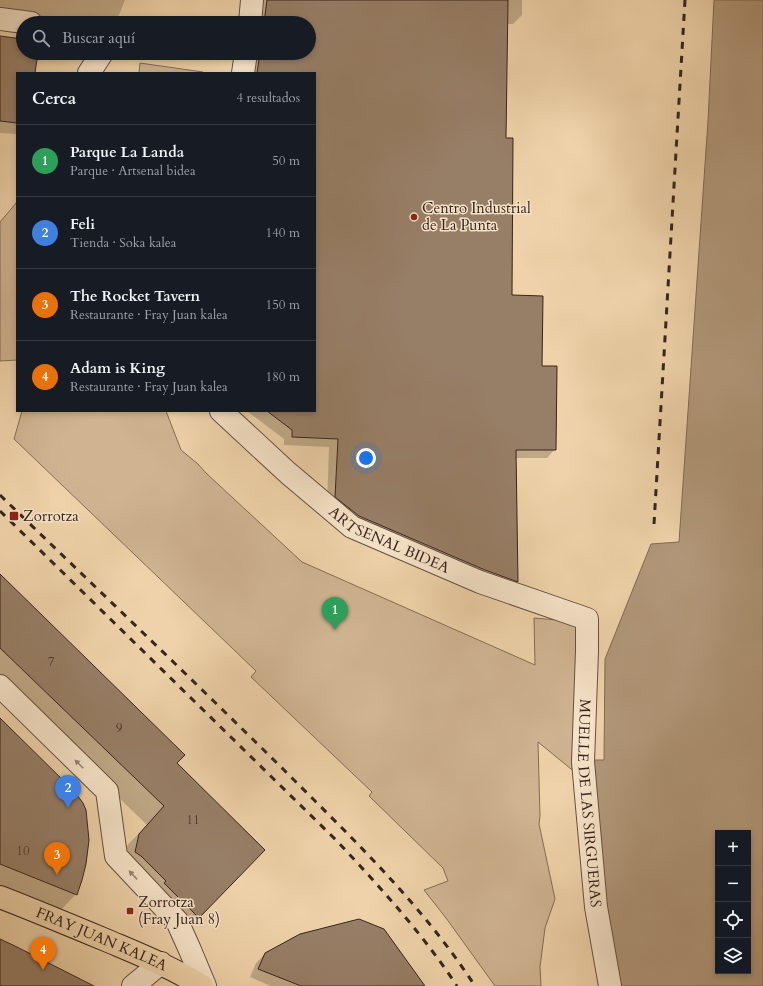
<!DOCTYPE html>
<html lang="es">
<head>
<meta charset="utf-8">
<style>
  :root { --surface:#171b24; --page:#20242c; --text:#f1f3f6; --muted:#9ea1a6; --line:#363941; --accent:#d93025 }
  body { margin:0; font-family:Cardo,serif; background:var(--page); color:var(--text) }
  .controls { position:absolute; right:12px; bottom:12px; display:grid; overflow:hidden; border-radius:0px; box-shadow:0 2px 6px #0003 }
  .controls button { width:36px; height:36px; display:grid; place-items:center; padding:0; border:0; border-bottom:1px solid var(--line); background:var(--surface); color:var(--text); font:20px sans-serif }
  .you { position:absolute; left:366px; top:458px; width:14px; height:14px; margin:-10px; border:3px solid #fff; border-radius:50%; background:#1a73e8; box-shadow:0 0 0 6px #1a73e833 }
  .badge { display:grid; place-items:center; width:26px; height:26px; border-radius:50%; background:var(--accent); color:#fff; font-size:13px; font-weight:700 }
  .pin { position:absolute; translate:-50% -33px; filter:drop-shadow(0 1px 2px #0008) }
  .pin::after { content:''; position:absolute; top:21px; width:14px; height:12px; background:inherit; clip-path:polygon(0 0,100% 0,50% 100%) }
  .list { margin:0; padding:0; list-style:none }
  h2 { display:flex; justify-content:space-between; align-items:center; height:52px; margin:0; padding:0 16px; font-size:17px }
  h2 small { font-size:13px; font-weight:400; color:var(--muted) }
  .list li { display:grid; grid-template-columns:26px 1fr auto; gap:12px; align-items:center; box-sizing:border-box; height:72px; padding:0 16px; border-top:1px solid var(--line) }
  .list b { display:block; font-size:15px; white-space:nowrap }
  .list p { margin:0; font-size:13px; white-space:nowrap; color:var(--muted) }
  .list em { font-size:13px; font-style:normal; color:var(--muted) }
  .icon { flex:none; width:22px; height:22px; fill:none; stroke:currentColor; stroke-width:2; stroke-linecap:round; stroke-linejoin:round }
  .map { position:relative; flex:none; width:763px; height:986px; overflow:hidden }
  .search { position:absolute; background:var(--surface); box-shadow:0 2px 6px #0003; left:16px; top:16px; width:300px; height:44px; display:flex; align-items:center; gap:10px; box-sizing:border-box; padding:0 14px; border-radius:22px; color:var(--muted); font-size:15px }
  .panel { position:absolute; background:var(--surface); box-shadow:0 2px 6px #0003; left:16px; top:72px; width:300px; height:340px; border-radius:0px }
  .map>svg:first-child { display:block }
  .green { fill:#d0b491; stroke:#846c57 }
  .water { fill:#b19779; stroke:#816954; fill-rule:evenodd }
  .shadow { fill:#0003 }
  .building { fill:#977e66; stroke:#38241d }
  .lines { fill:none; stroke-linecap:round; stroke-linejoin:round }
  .street-casing { stroke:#665040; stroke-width:24 }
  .primary-casing { stroke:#38241d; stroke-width:24 }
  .street { stroke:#f5e2c7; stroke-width:22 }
  .primary { stroke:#efd2a9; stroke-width:22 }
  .rail { stroke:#38241d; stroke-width:3; stroke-dasharray:7 7; stroke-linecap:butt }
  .oneway { fill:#968372 }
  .poi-dot { fill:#8f2418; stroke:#f5e2c7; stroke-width:1.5 }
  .labels { text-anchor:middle; stroke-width:3; stroke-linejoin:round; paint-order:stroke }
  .number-label { font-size:13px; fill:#503a2f }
  .poi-label { font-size:15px; fill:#38241d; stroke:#f5e2c7; text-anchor:start }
  .street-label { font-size:15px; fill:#38241d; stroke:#f5e2c7 }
</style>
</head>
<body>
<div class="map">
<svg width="763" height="986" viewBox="0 0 763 986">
  <rect width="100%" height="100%" fill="#efd2a9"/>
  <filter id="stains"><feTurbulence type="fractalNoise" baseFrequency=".005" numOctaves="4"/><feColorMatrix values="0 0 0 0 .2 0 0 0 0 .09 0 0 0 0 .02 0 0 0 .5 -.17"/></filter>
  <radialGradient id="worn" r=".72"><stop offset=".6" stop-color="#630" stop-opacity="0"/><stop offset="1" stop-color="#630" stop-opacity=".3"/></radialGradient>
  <g class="green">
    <polygon points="140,63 203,72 204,73 139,73"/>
    <polygon points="17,202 17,360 0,361 0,222"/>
    <polygon points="22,411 166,411 181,450 198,464 206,473 302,562 535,665 534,618 581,622 576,773 538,742 540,816 539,824 555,899 545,928 540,967 541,986 495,986 446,918 424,890 448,881 443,868 369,796 372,792 251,677 256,671 14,439"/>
  </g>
  <path class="water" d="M 714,0 L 763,0 L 763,986 L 619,986 L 606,905 L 593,760 L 604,760 L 605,659 L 651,544 L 679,542 L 708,121 ZM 718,833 L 748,833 L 748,971 L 718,971 Z"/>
  <g class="shadow">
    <polygon points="0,0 125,0 119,15 111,23 77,23 0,14"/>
    <polygon points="260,0 522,0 522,15 513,24 507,24 505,139 511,296 541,367 555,449 547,458 515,458 517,581 508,590 327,505 329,447 284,445 284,439 247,411 315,411 315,73 250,73 253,53 309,53 309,23 257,23"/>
    <polygon points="0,37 23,40 23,53 37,53 34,73 17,73 16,134 0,133"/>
    <polygon points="0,576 176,763 198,917 181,935 121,852 147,825 0,682"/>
    <polygon points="0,719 76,894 61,910 0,885"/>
    <polygon points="265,954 424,986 271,986 250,977 256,963"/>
  </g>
  <g class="building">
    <polygon points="267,0 508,0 506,138 513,138 512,295 543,296 542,366 557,366 556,450 516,450 518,582 485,570 359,516 335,497 338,439 292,437 292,430 267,411 315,411 315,73 257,73 260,53 309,53 309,23 264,23"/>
    <polygon points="0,36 23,39 23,53 38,53 35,73 17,73 17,123 0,121"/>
    <polygon points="0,574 185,755 177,763 265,850 199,918 164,883 166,881 141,856 135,852 139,834 164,806 0,648"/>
    <polygon points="0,718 74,791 83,803 86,810 89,840 86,864 82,880 77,895 0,864"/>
    <polygon points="359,919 384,929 425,986 301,986 258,969 265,953 300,934"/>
    <polygon points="0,939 15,946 94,986 0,986"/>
  </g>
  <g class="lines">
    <defs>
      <g id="street">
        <polyline points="0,19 31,23"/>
        <polyline points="250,23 252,0"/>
        <polyline points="89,73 102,53"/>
        <polyline points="243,73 246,53"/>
        <path id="s1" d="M 221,411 L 288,473 L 352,527 L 480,582 L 587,619 L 587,651 L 583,762 L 596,907 L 610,986"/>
        <polyline points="0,686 107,791 116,856 177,921 190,950 205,986"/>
        <polyline points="133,986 161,963"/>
      </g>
      <g id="primary">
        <path id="s2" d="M 0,897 C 36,911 72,926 108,941 C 141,955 171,967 202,986"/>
      </g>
    </defs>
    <use href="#street" class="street-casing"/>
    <use href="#primary" class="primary-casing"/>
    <use href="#street" class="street"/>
    <use href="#primary" class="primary"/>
    <g class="rail">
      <path d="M 0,495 C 95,587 192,679 286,772 C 353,839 423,906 475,986"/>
      <path d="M 0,511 L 337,841 C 380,887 422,933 457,986"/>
      <polyline points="654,524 685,0"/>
    </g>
  </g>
  <defs><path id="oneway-solid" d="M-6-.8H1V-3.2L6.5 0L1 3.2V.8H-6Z"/></defs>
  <g class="oneway">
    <use href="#oneway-solid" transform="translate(79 764) rotate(-135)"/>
    <use href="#oneway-solid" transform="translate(133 875) rotate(-133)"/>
  </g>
  <g class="poi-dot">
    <circle cx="414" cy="217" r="4"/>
    <rect x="9" y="511" width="10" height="10" rx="2"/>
    <rect x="126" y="907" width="8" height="8" rx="2"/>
  </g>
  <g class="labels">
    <g class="number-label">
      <text x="51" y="666">7</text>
      <text x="119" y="732">9</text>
      <text x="193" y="824">11</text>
      <text x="23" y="855">10</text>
    </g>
    <g class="poi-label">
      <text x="422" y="213">Centro Industrial<tspan x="422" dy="17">de La Punta</tspan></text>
      <text x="23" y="521">Zorrotza</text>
      <text x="138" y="907">Zorrotza<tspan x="138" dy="17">(Fray Juan 8)</tspan></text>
    </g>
    <g class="street-label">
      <text dy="5" stroke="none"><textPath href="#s1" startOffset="214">ARTSENAL BIDEA</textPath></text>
      <text dy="5" stroke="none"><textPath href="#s1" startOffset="612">MUELLE DE LAS SIRGUERAS</textPath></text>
      <text dy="5" stroke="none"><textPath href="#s2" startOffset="110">FRAY JUAN KALEA</textPath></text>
    </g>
  </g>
  <rect width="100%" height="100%" filter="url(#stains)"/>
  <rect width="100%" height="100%" fill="url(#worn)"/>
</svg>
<div class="controls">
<button>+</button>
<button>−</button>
<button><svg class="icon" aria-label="locate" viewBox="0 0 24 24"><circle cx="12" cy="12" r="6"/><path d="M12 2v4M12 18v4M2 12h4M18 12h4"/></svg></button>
<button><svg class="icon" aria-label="layers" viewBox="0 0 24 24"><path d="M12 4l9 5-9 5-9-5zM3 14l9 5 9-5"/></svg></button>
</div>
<div class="you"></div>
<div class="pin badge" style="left:335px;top:630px;background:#2e9e5b">1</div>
<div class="pin badge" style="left:68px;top:808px;background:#3f7fe0">2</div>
<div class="pin badge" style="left:57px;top:875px;background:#e8710a">3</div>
<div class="pin badge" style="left:43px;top:970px;background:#e8710a">4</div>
<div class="search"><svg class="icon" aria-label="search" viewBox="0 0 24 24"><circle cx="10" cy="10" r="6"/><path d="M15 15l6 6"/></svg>Buscar aquí</div>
<section class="panel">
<h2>Cerca<small>4 resultados</small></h2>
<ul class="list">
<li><span class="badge" style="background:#2e9e5b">1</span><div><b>Parque La Landa</b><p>Parque · Artsenal bidea</p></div><em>50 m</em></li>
<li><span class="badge" style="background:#3f7fe0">2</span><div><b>Feli</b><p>Tienda · Soka kalea</p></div><em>140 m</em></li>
<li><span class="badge" style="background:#e8710a">3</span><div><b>The Rocket Tavern</b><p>Restaurante · Fray Juan kalea</p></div><em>150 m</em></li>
<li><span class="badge" style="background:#e8710a">4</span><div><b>Adam is King</b><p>Restaurante · Fray Juan kalea</p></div><em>180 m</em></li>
</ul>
</section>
</div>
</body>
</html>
